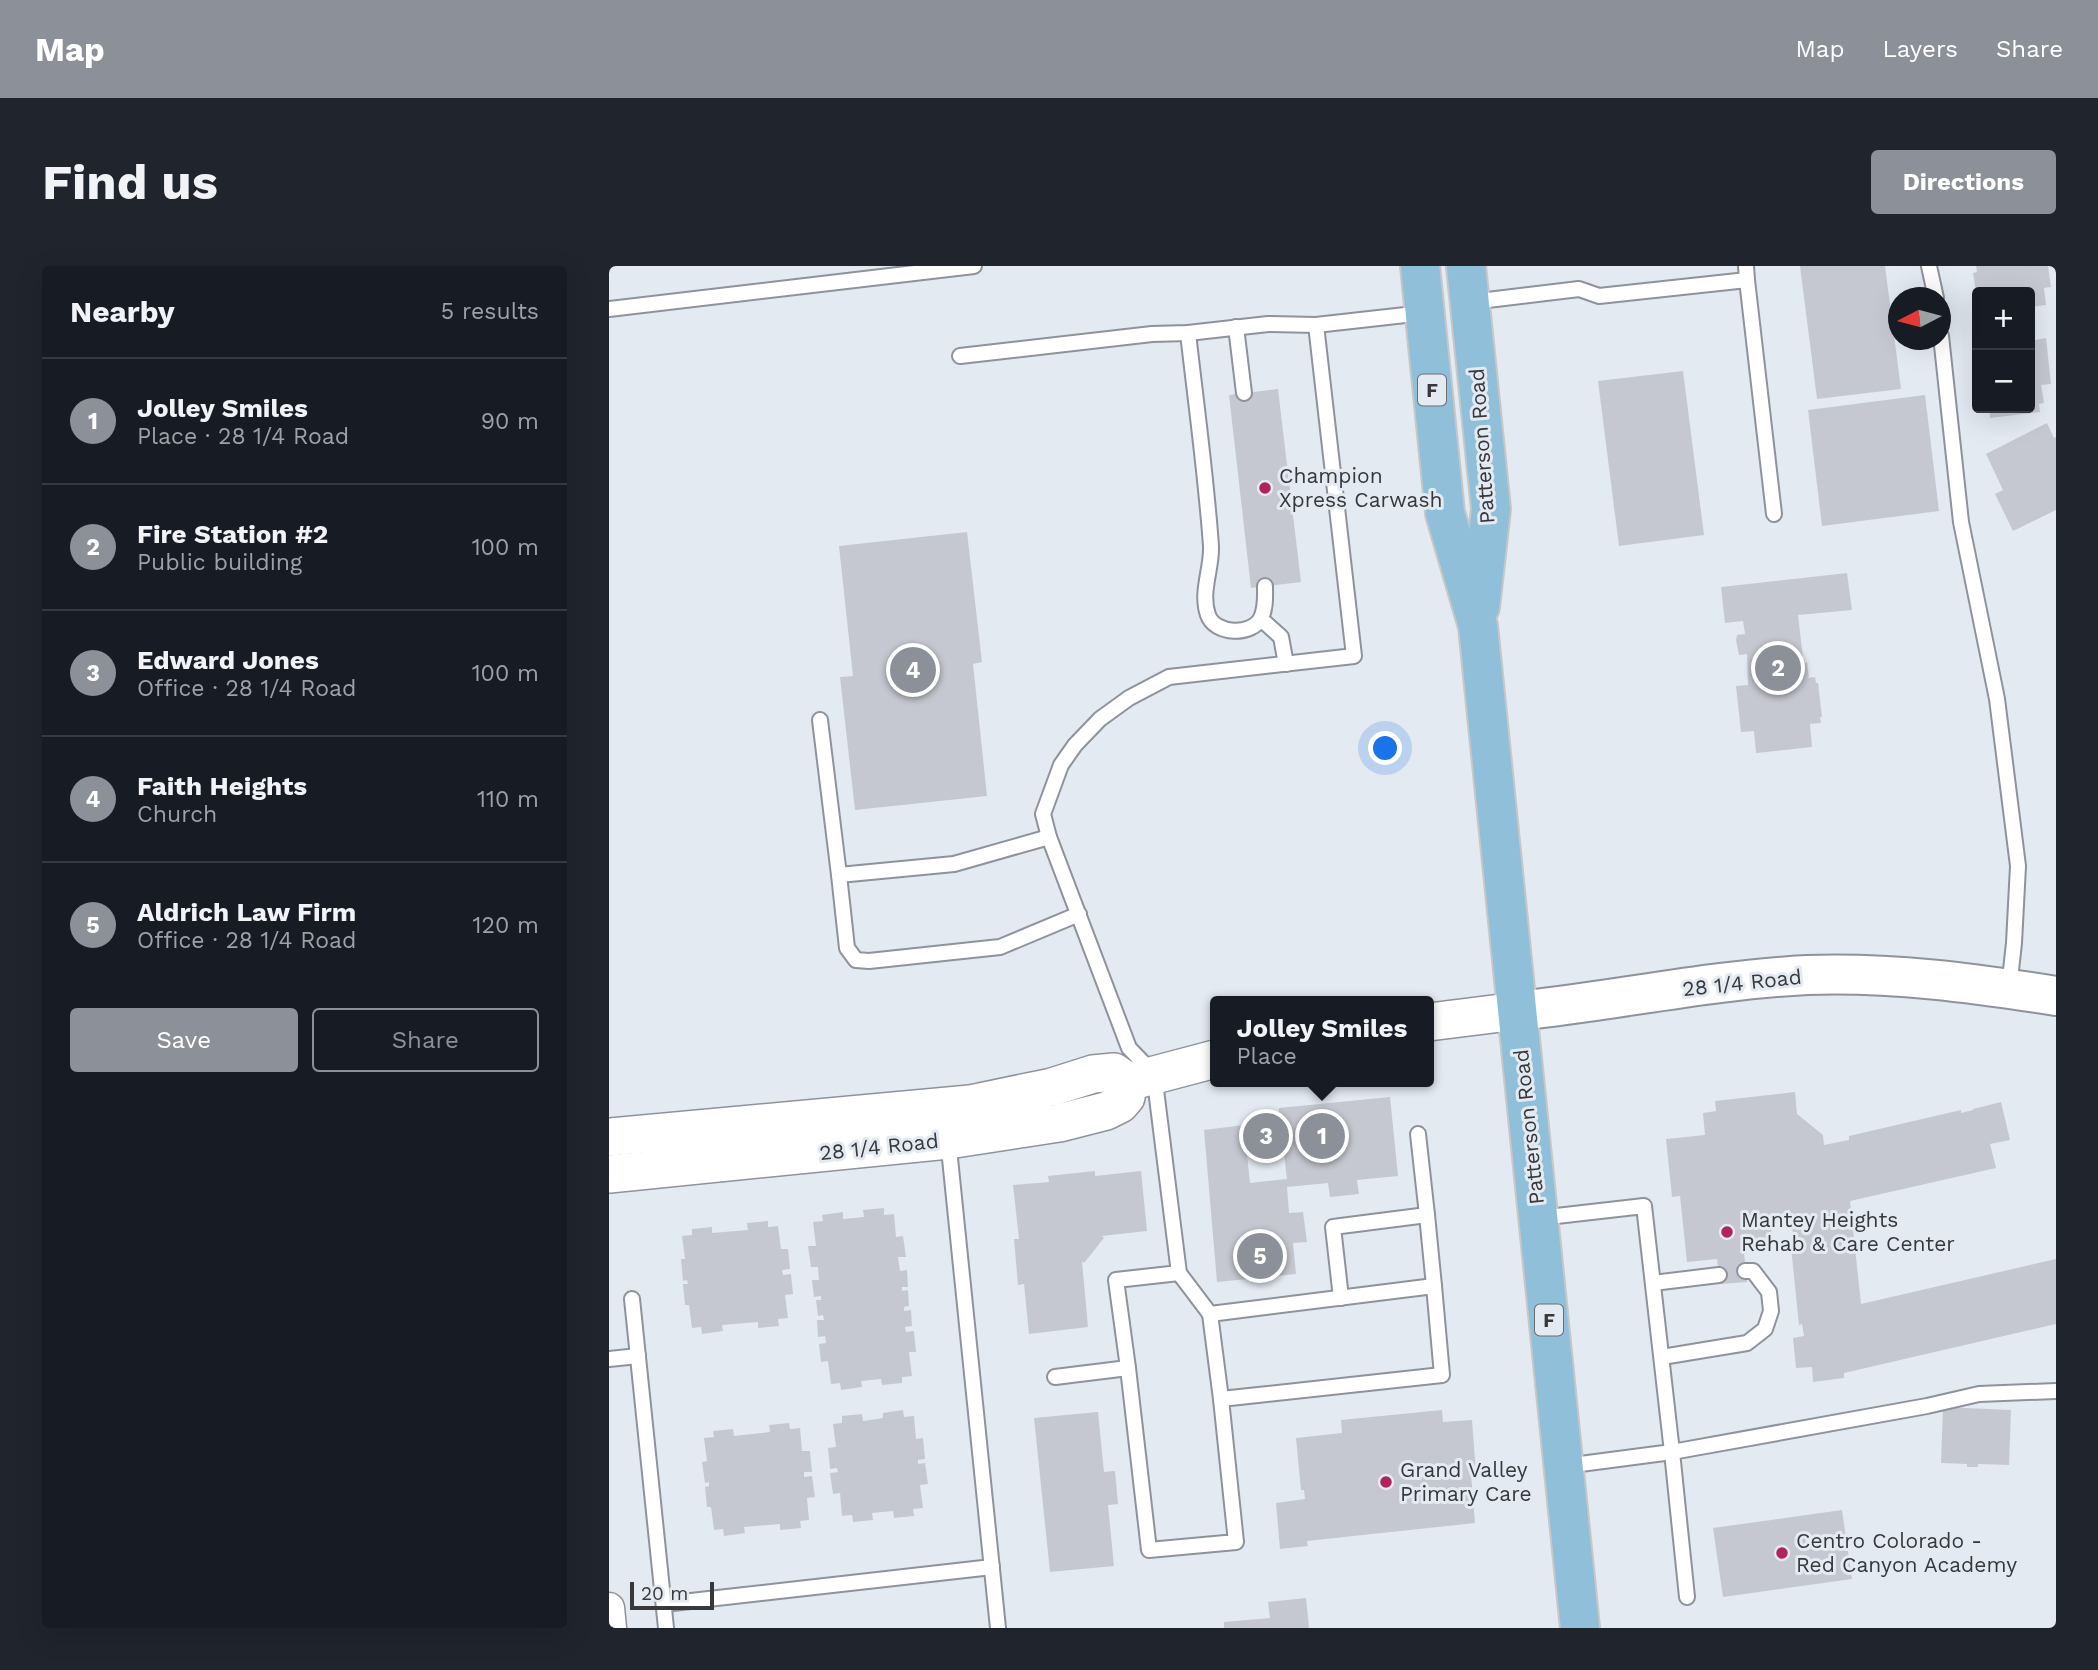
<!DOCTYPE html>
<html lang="en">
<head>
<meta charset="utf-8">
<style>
  :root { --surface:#171b24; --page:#20242c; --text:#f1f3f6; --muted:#9ea1a6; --line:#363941; --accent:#8c9099 }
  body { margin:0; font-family:"Work Sans",sans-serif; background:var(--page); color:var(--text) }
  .controls { position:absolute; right:21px; top:21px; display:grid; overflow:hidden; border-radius:7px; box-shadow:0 7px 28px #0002 }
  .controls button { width:63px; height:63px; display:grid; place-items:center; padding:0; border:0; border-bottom:2px solid var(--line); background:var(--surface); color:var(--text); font:35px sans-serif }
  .compass { position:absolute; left:1279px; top:21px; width:63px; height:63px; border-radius:50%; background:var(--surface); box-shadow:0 7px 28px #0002; rotate:264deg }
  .scale { position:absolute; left:21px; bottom:18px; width:84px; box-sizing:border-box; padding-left:7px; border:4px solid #36383b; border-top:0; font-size:19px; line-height:24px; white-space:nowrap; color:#36383b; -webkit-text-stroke:5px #e4eaf2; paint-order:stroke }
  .you { position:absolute; left:777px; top:483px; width:24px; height:24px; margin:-18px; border:5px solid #fff; border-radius:50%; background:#1a73e8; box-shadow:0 0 0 10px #1a73e833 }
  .badge { display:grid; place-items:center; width:46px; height:46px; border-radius:50%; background:var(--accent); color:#fff; font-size:23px; font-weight:700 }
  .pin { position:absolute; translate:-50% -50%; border:4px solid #fff; box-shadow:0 2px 7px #0006 }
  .popup { position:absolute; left:601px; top:730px; width:224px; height:91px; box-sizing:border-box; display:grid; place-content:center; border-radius:7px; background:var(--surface); filter:drop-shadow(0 2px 5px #0005); font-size:23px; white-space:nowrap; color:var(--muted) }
  .popup b { font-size:26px; color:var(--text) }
  .popup::after { content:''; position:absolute; left:50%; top:100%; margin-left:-14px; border:14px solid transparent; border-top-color:var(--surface) }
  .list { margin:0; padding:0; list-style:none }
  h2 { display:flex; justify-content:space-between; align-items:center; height:91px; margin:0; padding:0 28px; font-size:30px }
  h2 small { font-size:23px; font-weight:400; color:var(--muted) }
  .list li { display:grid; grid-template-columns:46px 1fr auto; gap:21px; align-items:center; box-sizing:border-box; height:126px; padding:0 28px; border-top:2px solid var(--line) }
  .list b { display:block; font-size:26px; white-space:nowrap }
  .list p { margin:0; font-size:23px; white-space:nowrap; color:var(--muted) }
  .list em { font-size:23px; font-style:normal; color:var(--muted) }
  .actions { display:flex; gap:14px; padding:21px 28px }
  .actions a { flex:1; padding:16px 0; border:2px solid var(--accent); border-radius:7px; text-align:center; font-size:24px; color:var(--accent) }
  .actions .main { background:var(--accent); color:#fff }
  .map { position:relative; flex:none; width:1447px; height:1362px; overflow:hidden; border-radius:7px }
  header { display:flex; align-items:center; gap:42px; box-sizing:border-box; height:98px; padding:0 35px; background:var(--accent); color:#fff }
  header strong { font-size:33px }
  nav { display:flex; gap:38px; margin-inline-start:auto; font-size:24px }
  .intro { display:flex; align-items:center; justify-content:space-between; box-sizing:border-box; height:168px; padding:0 42px }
  h1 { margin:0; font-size:49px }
  .button { padding:18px 32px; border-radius:7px; background:var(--accent); color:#fff; font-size:24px; font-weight:700 }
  main { display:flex; gap:42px; padding:0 42px }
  aside { flex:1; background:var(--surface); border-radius:7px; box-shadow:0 7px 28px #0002 }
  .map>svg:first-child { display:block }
  .building { fill:#c6c8d1 }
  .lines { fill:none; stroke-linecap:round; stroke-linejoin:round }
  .service-casing { stroke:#8e939b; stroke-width:18 }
  .minor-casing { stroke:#8e939b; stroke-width:33 }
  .tertiary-casing { stroke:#8e939b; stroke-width:40 }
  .secondary-casing { stroke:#8e939b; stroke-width:42 }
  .primary-casing { stroke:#c7c7c8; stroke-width:42 }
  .service { stroke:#fff; stroke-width:14 }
  .minor { stroke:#fff; stroke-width:30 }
  .tertiary { stroke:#fff; stroke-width:37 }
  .secondary { stroke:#fff; stroke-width:38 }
  .primary { stroke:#90bfd9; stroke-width:38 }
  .poi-dot { fill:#af235f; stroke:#e4eaf2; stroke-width:2.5 }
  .labels { text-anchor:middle; stroke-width:6; stroke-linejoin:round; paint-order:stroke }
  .shield { fill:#e4eaf2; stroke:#6a6d72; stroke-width:2 }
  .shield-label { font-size:19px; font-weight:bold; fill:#36383b }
  .street-label { font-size:21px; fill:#36383b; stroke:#e4eaf2 }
  .poi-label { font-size:21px; fill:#36383b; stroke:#e4eaf2; text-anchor:start }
</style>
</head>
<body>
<header>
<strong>Map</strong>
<nav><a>Map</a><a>Layers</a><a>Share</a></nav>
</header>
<div class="intro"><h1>Find us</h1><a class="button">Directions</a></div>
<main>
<aside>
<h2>Nearby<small>5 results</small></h2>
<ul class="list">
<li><span class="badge">1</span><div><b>Jolley Smiles</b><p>Place · 28 1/4 Road</p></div><em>90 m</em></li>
<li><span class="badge">2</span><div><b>Fire Station #2</b><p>Public building</p></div><em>100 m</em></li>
<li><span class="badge">3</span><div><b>Edward Jones</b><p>Office · 28 1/4 Road</p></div><em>100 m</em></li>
<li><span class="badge">4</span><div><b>Faith Heights</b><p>Church</p></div><em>110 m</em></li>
<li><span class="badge">5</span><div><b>Aldrich Law Firm</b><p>Office · 28 1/4 Road</p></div><em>120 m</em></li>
</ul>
<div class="actions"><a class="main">Save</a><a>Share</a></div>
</aside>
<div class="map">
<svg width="1447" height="1362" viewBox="0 0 1447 1362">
  <rect width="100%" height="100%" fill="#e4eaf2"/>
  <g class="building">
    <polygon points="1191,0 1276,0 1292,123 1208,133"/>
    <polygon points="1367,0 1439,0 1442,21 1435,22 1437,39 1421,41 1421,26 1367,26 1364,7 1368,6"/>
    <polygon points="1421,57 1424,57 1426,74 1437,72 1442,118 1432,119 1435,137 1430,138 1431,146 1381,152 1380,142 1421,142"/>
    <polygon points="1074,105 1095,269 1010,280 989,115"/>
    <polygon points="669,123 692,316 642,322 620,129"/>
    <polygon points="1316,129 1330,245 1213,260 1199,144"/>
    <polygon points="1438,157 1445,172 1447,171 1447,244 1404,265 1386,228 1394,224 1377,188"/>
    <polygon points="358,266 373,396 364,398 378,530 246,544 231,411 244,410 230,280"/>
    <polygon points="1238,307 1243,344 1189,349 1194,392 1196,397 1198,396 1200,411 1197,412 1206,411 1207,417 1209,417 1213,451 1211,451 1212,457 1201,458 1203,481 1147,487 1145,465 1132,466 1127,420 1139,419 1138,388 1130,389 1127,374 1128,369 1136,368 1134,355 1116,357 1112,321"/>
    <polygon points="1186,826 1188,848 1214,869 1215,879 1240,874 1240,870 1352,844 1352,847 1364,844 1364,843 1392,836 1401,874 1381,878 1387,902 1241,935 1252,1038 1447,993 1447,1058 1235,1107 1235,1112 1204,1116 1203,1101 1187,1102 1184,1072 1195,1070 1193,1058 1190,1059 1182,981 1185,981 1182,948 1172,949 1173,959 1162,960 1163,971 1136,974 1138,987 1135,987 1138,1016 1111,1018 1108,993 1078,996 1071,930 1063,931 1057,873 1096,869 1094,847 1107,845 1106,835"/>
    <polygon points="781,831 789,910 748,914 750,928 721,931 719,917 678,921 680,947 694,946 698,976 684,977 687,1008 608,1016 595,864 635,859 641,917 678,913 675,888 643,891 638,851 670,848 670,842"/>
    <polygon points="486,905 486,910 532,905 538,965 493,970 495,972 475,997 473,995 479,1061 420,1068 415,1018 409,1019 405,973 410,973 404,919 440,916 439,910"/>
    <polygon points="275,942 275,949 285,948 287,971 294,970 297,991 289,991 291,1005 298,1004 299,1021 293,1021 293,1025 299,1024 300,1040 295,1041 295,1045 302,1044 303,1060 296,1061 297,1066 305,1065 307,1086 300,1086 303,1110 293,1111 293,1117 273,1119 272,1113 252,1115 253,1121 232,1124 231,1117 222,1118 219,1095 212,1096 210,1078 217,1077 216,1070 209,1071 208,1054 215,1054 214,1049 209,1050 207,1034 212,1034 212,1030 205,1031 203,1014 210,1014 209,1001 202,1001 199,980 207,980 204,956 214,955 213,949 234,946 234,953 255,951 254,944"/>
    <polygon points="159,955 159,961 169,960 172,983 179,983 181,1003 173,1004 174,1009 182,1008 184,1028 176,1029 179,1052 169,1053 170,1060 149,1062 149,1056 113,1059 114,1065 93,1068 92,1061 83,1062 80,1039 76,1039 74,1018 79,1018 78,1014 74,1015 72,993 76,993 73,970 83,969 83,963 103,961 103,967 139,964 138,957"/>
    <polygon points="1334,1141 1402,1144 1400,1199 1369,1198 1369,1201 1358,1201 1358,1198 1332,1197"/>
    <polygon points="294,1144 295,1151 305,1150 307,1173 314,1172 316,1193 309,1194 309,1198 316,1197 319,1218 311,1219 314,1242 304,1243 305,1250 285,1252 284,1245 263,1247 264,1254 244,1256 243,1249 233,1250 231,1227 224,1228 221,1207 229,1206 228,1202 221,1203 219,1182 227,1181 224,1158 233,1157 233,1150 253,1148 254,1155 274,1152 274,1147"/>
    <polygon points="833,1144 834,1156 863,1154 867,1207 862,1208 866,1257 698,1275 699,1280 671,1283 667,1237 696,1233 695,1224 692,1224 687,1172 733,1167 732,1154"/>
    <polygon points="489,1146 495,1206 506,1205 509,1238 499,1239 505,1300 441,1306 425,1152"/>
    <polygon points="180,1157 181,1163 191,1162 193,1185 201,1185 203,1206 195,1206 195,1211 203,1210 206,1231 198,1232 200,1254 191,1255 192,1262 171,1264 171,1258 135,1261 136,1267 115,1270 114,1263 105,1264 102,1241 98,1241 96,1221 100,1220 100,1216 96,1217 93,1196 98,1195 95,1172 105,1171 104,1165 124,1163 125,1170 161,1166 160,1159"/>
    <polygon points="1233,1244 1243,1313 1114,1331 1104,1262"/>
    <polygon points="697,1332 700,1362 615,1362 615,1356 661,1352 659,1336"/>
  </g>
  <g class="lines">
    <defs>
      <g id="service">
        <polyline points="1137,0 1138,14"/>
        <polyline points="1320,0 1327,32"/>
        <polyline points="862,36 970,23 990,30 1138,14 1165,248"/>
        <polyline points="0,43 365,0"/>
        <polyline points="627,61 635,127"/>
        <path d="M 579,67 C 587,138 597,209 602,280 C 603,303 591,326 599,349 C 606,369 643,370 652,352 C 657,342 656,330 656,320"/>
        <polyline points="1332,70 1352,256 1388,433 1409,600 1405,677 1400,722"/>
        <polyline points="351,90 543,68 579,67 659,58 707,59 814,47"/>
        <polyline points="652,353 672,371 677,398"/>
        <polyline points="211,454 230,609 345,598 440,571"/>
        <polyline points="230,609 238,682 247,694 260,695 391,681 470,648"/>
        <polyline points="809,868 818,949"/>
        <polyline points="339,873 389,1362"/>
        <polyline points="930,952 1035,940 1063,1186 956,1200"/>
        <polyline points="1044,1017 1110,1009"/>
        <polyline points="732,1032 724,961 818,949 825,1020"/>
        <polyline points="23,1033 57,1362"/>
        <polyline points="601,1048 612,1133"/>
        <polyline points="1053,1091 1138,1077 1156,1063 1162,1045 1160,1026 1144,1005 1136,1005"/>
        <polyline points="0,1093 29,1090"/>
        <polyline points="519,1102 507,1014 570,1007"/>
        <polyline points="446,1111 519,1102 540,1284 627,1276 612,1133 833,1109 825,1020 601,1048 570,1007 545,808 520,782 440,571 434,548 452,499 466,479 491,453 520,432 560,411 745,390 707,59"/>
        <polyline points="1078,1331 1063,1186 1318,1140 1370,1128 1447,1125"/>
        <polyline points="55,1338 383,1301"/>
      </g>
      <polyline id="minor" points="0,1342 2,1362"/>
      <g id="tertiary">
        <polyline points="820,756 908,745"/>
        <polyline points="519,816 606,793"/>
        <polyline points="0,871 361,838 443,821 484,808 505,806 519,816"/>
        <polyline points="0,908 339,874 450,857 497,845 511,838 517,831 519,816"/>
      </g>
      <path id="secondary" d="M 908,745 C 1005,735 1101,714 1198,709 C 1282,706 1365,717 1447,730"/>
      <g id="primary">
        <polyline points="811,0 836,247 869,360 971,1362"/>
        <polyline points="857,0 882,243 871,341"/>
      </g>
    </defs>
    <use href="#service" class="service-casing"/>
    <use href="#minor" class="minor-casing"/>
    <use href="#tertiary" class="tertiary-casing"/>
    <use href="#secondary" class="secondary-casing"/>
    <use href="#primary" class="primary-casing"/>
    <use href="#service" class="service"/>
    <use href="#minor" class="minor"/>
    <use href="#tertiary" class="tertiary"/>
    <use href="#secondary" class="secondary"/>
    <use href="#primary" class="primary"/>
  </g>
  <g class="poi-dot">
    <circle cx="656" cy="222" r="7"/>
    <circle cx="1118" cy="966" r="7"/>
    <circle cx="777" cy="1216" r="7"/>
    <circle cx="1173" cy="1287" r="7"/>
  </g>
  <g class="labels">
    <g class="shield">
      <rect x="809" y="108.5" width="28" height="31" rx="5"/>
      <rect x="926" y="1038.5" width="28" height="31" rx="5"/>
    </g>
    <g class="shield-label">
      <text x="823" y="131">F</text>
      <text x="940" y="1061">F</text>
    </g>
    <g class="street-label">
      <text transform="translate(873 180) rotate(-94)" y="7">Patterson Road</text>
      <text transform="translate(1133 717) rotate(-6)" y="7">28 1/4 Road</text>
      <text transform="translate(920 861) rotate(-96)" y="7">Patterson Road</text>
      <text transform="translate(270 881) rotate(-6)" y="7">28 1/4 Road</text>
    </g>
    <g class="poi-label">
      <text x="670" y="217">Champion<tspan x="670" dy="24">Xpress Carwash</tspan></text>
      <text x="1132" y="961">Mantey Heights<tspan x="1132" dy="24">Rehab &amp; Care Center</tspan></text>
      <text x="791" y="1211">Grand Valley<tspan x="791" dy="24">Primary Care</tspan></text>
      <text x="1187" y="1282">Centro Colorado -<tspan x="1187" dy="24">Red Canyon Academy</tspan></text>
    </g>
  </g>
</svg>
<div class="controls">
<button>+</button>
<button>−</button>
</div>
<svg class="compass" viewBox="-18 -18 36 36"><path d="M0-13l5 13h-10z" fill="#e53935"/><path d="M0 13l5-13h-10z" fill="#9ea1a6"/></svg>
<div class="scale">20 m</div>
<div class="you"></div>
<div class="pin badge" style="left:713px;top:870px">1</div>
<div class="popup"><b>Jolley Smiles</b>Place</div>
<div class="pin badge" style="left:1169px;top:402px">2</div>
<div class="pin badge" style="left:657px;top:870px">3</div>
<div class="pin badge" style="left:304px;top:404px">4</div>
<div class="pin badge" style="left:651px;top:990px">5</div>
</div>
</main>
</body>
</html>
